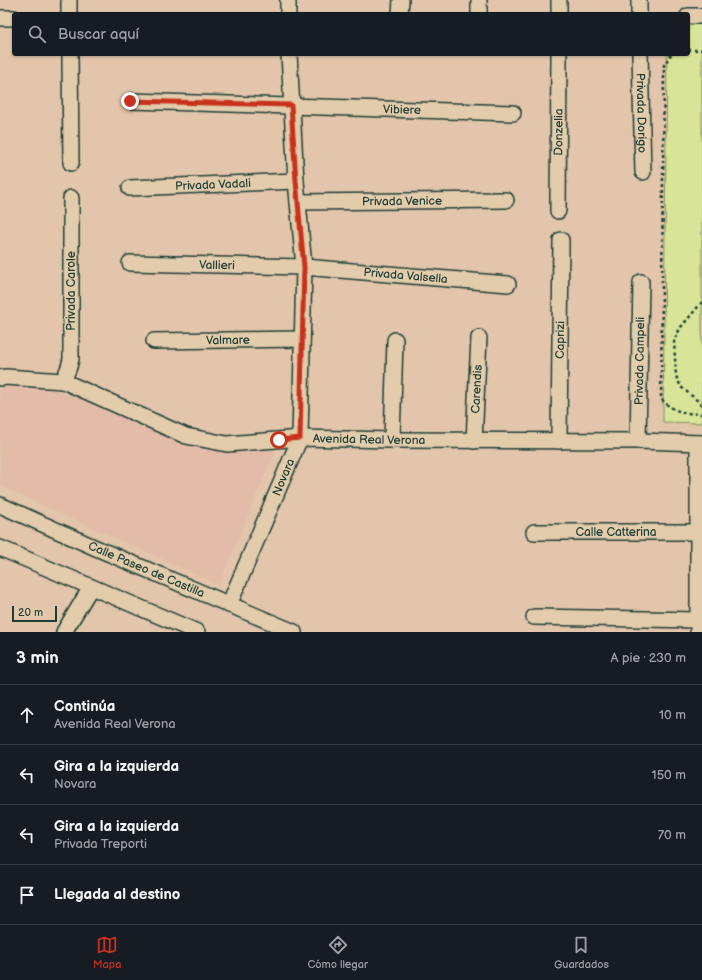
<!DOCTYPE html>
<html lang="es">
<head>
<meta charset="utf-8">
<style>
  :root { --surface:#171b24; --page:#242831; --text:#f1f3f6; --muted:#9ea1a6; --line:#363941; --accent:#c8321e }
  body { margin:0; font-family:"Balsamiq Sans",sans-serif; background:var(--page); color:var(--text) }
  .scale { position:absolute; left:12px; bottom:10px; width:45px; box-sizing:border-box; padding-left:4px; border:2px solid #1f3d34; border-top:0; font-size:11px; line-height:14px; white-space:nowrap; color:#1f3d34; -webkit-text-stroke:3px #e2ccab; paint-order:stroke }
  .stop { position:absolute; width:12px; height:12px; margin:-9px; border:3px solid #c8321e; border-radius:50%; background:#fff }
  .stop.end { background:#c8321e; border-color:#fff; box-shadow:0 1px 4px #0008 }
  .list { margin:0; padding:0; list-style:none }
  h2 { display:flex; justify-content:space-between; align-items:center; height:52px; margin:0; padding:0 16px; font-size:17px }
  h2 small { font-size:13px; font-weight:400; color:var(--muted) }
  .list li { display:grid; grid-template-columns:26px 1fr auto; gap:12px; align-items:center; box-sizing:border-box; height:60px; padding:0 16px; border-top:1px solid var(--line) }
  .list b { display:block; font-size:15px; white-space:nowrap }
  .list p { margin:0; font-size:13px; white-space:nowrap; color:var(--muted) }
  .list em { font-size:13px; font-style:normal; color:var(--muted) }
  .icon { flex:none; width:22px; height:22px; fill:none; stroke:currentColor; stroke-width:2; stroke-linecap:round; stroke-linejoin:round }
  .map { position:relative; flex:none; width:702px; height:632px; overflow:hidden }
  .search { position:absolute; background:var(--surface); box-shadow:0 1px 3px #0004; left:12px; right:12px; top:12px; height:44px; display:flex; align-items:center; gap:10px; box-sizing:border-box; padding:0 14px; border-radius:4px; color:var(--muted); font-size:15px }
  .sheet { height:292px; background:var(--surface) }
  nav { display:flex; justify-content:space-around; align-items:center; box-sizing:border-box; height:56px; border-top:1px solid var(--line); background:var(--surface); font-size:11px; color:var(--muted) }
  nav a { display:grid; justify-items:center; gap:2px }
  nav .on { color:var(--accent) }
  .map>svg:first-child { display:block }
  .built { fill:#e2bca8 }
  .green { fill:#d8e497; stroke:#7c9066 }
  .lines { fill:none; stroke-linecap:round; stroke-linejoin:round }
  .minor-casing { stroke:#1f3d34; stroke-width:18 }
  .path { stroke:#1f3d34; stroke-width:2.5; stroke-dasharray:3 3; stroke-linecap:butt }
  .minor { stroke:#e2ccab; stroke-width:15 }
  .route { stroke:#c8321e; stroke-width:5 }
  .labels { text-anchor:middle; stroke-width:3; stroke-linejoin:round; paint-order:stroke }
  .street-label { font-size:12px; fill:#1f3d34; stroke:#e2ccab }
</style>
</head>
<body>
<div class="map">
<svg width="702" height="632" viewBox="0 0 702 632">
  <rect width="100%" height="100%" fill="#e2c5aa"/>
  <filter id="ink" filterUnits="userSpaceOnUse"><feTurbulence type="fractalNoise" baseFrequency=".025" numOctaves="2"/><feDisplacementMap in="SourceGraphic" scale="8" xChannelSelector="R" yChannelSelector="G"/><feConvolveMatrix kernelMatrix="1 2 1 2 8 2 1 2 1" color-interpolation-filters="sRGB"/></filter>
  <g filter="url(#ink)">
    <polygon class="built" points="17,385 55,390 97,403 182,440 278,444 219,585 0,486 0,386"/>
    <polygon class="green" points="702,24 702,423 663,422 667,54 688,54 688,25"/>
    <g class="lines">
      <defs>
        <g id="minor">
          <polyline points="69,0 69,14"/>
          <polyline points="559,0 559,14"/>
          <polyline points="639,0 639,14"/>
          <polyline points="288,14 288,0"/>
          <polyline points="400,14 401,0"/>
          <polyline points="479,14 479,0"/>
          <polyline points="688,16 702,16"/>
          <polyline points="0,18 14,18"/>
          <polyline points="70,54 71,163"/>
          <path id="s1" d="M 640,54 L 643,172"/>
          <path id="s2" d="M 131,101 L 513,113"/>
          <path id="s3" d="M 130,188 L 296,181"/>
          <path id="s4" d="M 298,202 L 506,200"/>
          <path id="s5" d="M 558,211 L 559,54"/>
          <path id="s6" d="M 130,263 L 304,267 L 508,284"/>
          <path id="s7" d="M 154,341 L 302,339"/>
          <path id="s8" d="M 0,378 L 6,377 L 63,381 L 186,436 L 227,444 L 300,438 L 392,440 L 638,441 L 702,443"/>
          <polyline points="63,381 69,367 71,359 71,198"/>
          <polyline points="392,440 395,340"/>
          <path id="s9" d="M 474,441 L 479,338"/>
          <path id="s10" d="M 559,441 L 561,240"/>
          <path id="s11" d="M 638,441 L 641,282"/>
          <polyline points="698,443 698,632"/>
          <path id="s12" d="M 0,505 L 96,548 L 294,632"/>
          <path id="s13" d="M 534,532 L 702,532"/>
          <polyline points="0,548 197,632"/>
          <path id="s14" d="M 229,605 L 300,438 L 304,267 L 296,181 L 289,54"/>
          <polyline points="534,617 698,620"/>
          <polyline points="64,632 91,587"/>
        </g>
      </defs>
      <use href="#minor" class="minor-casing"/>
      <g class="path">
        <polyline points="688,50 702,50"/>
        <path d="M 671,54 L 664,65 L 661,399 C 675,413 683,413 702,414"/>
        <polyline points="702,302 681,327 674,340 676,376 681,387 698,401 702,406"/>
      </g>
      <use href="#minor" class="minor"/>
    </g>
  </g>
  <g class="lines" filter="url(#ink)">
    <polyline class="route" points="130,101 291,105 296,181 304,267 300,438 279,440"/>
  </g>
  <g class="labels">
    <g class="street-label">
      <text dy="4" stroke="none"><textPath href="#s2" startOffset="271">Vibiere</textPath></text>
      <text dy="4" stroke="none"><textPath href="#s1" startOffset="59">Privada Dorigo</textPath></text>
      <text dy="4" stroke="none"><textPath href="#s5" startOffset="79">Donzelia</textPath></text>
      <text dy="4" stroke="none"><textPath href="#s3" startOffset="83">Privada Vadali</textPath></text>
      <text dy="4" stroke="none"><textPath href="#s4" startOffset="104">Privada Venice</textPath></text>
      <text dy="4" stroke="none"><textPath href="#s6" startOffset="87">Vallieri</textPath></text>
      <text dy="4" stroke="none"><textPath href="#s6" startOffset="276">Privada Valsella</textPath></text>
      <text transform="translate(71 291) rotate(-90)" y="4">Privada Carole</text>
      <text dy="4" stroke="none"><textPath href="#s7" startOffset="74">Valmare</textPath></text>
      <text dy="4" stroke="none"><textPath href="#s10" startOffset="101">Caprizi</textPath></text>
      <text dy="4" stroke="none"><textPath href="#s11" startOffset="80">Privada Campeli</textPath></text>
      <text dy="4" stroke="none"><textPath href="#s9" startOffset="52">Carendis</textPath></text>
      <text dy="4" stroke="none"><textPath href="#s8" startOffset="382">Avenida Real Verona</textPath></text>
      <text dy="4" stroke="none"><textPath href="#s14" startOffset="139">Novara</textPath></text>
      <text dy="4" stroke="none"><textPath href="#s13" startOffset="82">Calle Catterina</textPath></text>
      <text dy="4" stroke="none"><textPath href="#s12" startOffset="160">Calle Paseo de Castilla</textPath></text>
    </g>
  </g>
</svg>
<div class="scale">20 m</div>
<div class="stop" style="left:279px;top:440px"></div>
<div class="stop end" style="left:130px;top:101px"></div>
<div class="search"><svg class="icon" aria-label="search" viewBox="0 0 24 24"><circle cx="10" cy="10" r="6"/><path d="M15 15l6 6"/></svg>Buscar aquí</div>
</div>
<section class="sheet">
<h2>3 min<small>A pie · 230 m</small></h2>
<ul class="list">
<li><svg class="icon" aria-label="ahead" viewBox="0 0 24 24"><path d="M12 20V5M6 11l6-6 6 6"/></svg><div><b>Continúa</b><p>Avenida Real Verona</p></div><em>10 m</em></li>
<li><svg class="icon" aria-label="left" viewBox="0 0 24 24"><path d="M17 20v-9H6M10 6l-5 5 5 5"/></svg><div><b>Gira a la izquierda</b><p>Novara</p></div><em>150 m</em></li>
<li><svg class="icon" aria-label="left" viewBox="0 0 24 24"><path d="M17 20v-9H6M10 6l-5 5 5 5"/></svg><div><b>Gira a la izquierda</b><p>Privada Treporti</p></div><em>70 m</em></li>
<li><svg class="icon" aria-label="arrive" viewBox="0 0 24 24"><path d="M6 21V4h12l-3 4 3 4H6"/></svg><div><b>Llegada al destino</b></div></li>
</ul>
</section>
<nav>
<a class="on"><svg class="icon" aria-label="map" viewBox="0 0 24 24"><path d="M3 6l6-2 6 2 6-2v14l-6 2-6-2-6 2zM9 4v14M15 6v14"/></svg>Mapa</a>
<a><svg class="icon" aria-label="directions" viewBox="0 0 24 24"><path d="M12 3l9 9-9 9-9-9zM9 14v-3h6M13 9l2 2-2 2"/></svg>Cómo llegar</a>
<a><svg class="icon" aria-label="saved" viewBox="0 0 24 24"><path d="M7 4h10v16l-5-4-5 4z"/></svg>Guardados</a>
</nav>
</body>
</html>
